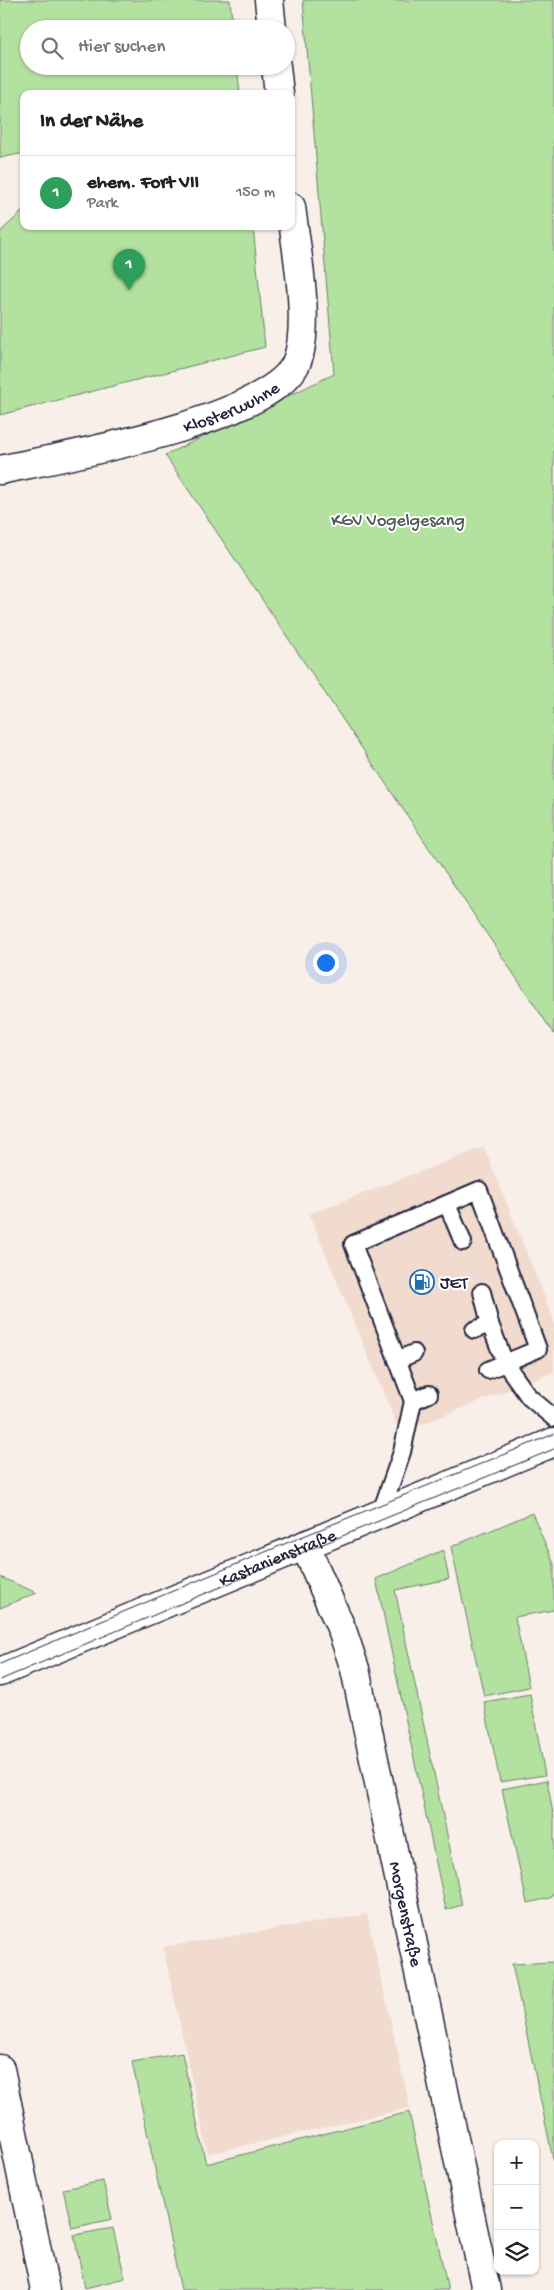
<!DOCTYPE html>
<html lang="de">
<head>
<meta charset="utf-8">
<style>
  :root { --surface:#fff; --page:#f2f2f2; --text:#222; --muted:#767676; --line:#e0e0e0; --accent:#1f6fb2 }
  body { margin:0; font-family:"Gochi Hand",sans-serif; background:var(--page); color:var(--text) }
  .controls { position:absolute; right:15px; bottom:15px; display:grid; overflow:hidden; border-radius:10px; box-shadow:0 1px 4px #0004 }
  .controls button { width:45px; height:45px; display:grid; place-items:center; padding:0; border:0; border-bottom:1px solid var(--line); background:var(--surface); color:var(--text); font:25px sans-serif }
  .you { position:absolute; left:325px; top:962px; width:18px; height:18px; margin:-12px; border:4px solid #fff; border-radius:50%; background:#1a73e8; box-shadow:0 0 0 8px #1a73e833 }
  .badge { display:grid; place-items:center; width:32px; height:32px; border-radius:50%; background:var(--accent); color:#fff; font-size:16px; font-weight:700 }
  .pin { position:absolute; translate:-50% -41px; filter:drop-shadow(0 1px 2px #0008) }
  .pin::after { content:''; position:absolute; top:26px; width:18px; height:15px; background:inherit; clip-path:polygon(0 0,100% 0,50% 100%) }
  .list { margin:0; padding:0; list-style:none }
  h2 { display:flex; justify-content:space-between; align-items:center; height:65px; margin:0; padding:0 20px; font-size:21px }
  h2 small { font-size:16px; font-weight:400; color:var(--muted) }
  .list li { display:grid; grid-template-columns:32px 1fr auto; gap:15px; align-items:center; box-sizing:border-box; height:75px; padding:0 20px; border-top:1px solid var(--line) }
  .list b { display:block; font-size:19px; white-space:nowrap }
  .list p { margin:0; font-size:16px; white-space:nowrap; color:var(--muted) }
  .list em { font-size:16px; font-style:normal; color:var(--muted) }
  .icon { flex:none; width:28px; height:28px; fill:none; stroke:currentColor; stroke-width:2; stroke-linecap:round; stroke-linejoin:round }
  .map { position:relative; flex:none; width:554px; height:2290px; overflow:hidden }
  .search { position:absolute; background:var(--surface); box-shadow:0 1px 4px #0004; left:20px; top:20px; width:275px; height:55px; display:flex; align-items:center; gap:12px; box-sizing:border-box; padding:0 18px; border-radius:28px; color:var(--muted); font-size:19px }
  .panel { position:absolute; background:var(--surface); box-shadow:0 1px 4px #0004; left:20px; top:90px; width:275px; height:140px; border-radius:10px }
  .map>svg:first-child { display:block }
  .built { fill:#f1dbcf }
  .green { fill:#b3e19f; stroke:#6a826d }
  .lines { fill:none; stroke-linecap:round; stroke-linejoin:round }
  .lane-casing { stroke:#22223b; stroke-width:20 }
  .street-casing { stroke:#22223b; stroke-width:31 }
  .secondary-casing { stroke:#22223b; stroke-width:31 }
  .lane { stroke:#fff; stroke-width:16 }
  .street { stroke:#fff; stroke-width:28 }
  .secondary { stroke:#fff; stroke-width:28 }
  .tram { stroke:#22223b; stroke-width:1 }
  .labels { text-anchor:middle; stroke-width:4; stroke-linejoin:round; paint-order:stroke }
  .street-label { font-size:18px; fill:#22223b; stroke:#fff }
  .park-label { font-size:18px; fill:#4e5b59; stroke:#fff }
  .poi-label { font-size:18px; fill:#22223b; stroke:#fff; text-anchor:start }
</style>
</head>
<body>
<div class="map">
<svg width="554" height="2290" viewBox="0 0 554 2290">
  <rect width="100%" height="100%" fill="#f9efe9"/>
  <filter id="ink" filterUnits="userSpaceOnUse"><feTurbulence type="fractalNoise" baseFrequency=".02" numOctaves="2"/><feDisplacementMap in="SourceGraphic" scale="10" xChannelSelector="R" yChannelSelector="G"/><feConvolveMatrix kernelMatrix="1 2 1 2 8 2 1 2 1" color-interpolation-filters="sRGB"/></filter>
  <g filter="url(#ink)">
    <g class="built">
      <polygon points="484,1147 554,1320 554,1372 400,1433 309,1214"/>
      <polygon points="367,1914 410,2108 208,2154 163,1947"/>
    </g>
    <g class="green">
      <polygon points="0,0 230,0 233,29 29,29 29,66 237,66 240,94 24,94 24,153 0,158"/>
      <polygon points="303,0 554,0 554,1034 165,455 334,374"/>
      <polygon points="24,210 24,226 253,226 265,347 0,415 0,232"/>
      <polygon points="532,1513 554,1564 554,1610 515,1617 529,1687 484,1696 451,1547"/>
      <polygon points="443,1550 449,1579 395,1590 462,1905 446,1910 376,1579"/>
      <polygon points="0,1577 37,1593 0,1608"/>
      <polygon points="530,1694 545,1775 500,1782 484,1702"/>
      <polygon points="547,1780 554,1819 554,1892 550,1898 527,1903 502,1789"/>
      <polygon points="554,1962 554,2164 512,1964"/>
      <polygon points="182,2053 206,2164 409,2112 448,2290 181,2290 132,2062"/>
      <polygon points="103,2181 112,2219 72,2228 63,2189"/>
      <polygon points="113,2228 125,2278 85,2288 74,2235"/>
    </g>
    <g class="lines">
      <defs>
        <g id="lane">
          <polyline points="447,1204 463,1242"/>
          <polyline points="482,1292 490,1324"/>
          <polyline points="397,1360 414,1353"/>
          <polyline points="488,1370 505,1363 529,1397 554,1418"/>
          <polyline points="413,1401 353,1244 479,1190 538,1349 505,1363 490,1324 474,1330"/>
          <polyline points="381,1512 402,1452 413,1401 429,1394"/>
        </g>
        <g id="street">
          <polyline points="269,0 272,29"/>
          <polyline points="276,66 279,94"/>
          <path id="s1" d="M 0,470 C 61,457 275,420 297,361 C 311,324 296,247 291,207"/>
          <path id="s2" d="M 305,1545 L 342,1630 L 355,1669 L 486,2290"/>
          <polyline points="0,2069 45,2290"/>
        </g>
        <g id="secondary">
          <path id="s3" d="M 0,1672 L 554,1442"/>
        </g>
      </defs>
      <use href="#lane" class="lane-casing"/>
      <use href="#street" class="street-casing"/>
      <use href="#secondary" class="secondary-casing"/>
      <use href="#lane" class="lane"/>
      <use href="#street" class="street"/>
      <use href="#secondary" class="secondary"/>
      <g class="tram">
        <polyline points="0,1664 289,1542 554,1434"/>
        <polyline points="0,1680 313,1548 554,1449"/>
      </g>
    </g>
  </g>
  <defs>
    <symbol id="fuel-ring" viewBox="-11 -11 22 22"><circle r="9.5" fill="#fff" stroke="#1f6fb2" stroke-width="1.5"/><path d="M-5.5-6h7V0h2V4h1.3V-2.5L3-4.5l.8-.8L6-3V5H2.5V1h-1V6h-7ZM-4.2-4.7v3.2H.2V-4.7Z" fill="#1f6fb2"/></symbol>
  </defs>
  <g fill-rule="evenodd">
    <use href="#fuel-ring" x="408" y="1268" width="28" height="28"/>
  </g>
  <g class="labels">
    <g class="street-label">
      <text dy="6" stroke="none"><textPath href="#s1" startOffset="240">Klosterwuhne</textPath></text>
      <text dy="6" stroke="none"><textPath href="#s3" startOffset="300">Kastanienstraße</textPath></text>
      <text dy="6" stroke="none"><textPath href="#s2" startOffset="384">Morgenstraße</textPath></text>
    </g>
    <g class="park-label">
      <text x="398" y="525">KGV Vogelgesang</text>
    </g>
    <g class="poi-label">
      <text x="440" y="1288">JET</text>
    </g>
  </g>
</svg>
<div class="controls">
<button>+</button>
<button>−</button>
<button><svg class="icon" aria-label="layers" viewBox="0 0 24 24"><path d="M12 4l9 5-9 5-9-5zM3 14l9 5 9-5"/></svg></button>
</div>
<div class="you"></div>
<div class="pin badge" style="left:129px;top:290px;background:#2e9e5b">1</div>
<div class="search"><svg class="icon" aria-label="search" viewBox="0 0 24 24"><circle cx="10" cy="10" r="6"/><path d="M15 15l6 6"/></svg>Hier suchen</div>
<section class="panel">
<h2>In der Nähe<small></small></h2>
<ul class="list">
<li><span class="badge" style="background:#2e9e5b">1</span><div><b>ehem. Fort VII</b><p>Park</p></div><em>150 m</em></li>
</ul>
</section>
</div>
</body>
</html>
